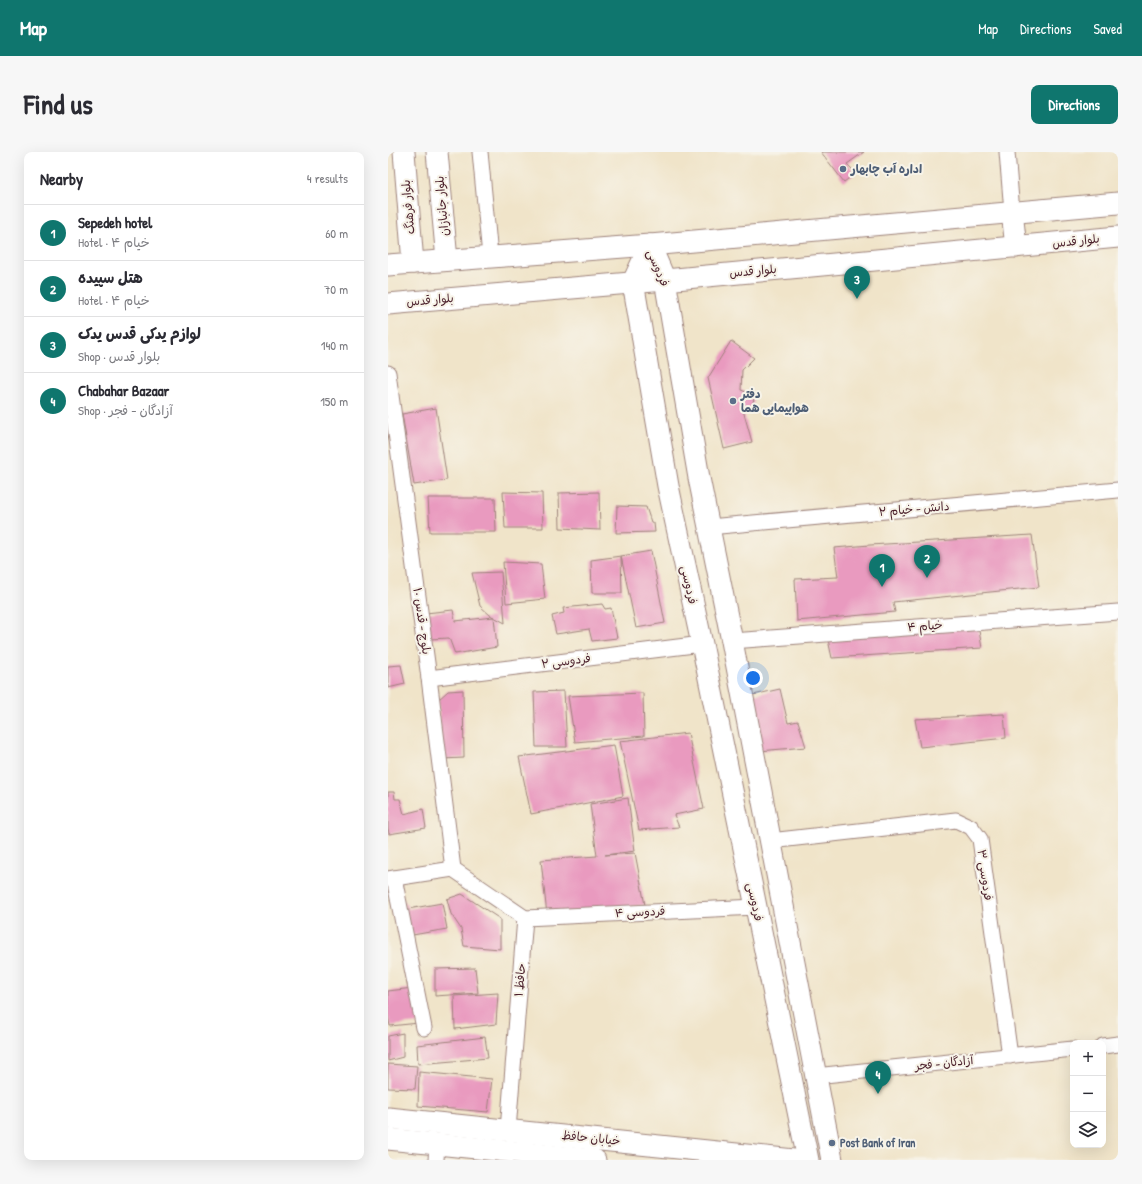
<!DOCTYPE html>
<html lang="en">
<head>
<meta charset="utf-8">
<style>
  :root { --surface:#fff; --page:#f7f7f7; --text:#2b2b33; --muted:#7c7c81; --line:#e1e1e2; --accent:#0f766e }
  body { margin:0; font-family:"Patrick Hand","Playpen Sans Arabic",sans-serif; background:var(--page); color:var(--text) }
  .controls { position:absolute; right:12px; bottom:12px; display:grid; overflow:hidden; border-radius:8px; box-shadow:0 4px 16px #0002 }
  .controls button { width:36px; height:36px; display:grid; place-items:center; padding:0; border:0; border-bottom:1px solid var(--line); background:var(--surface); color:var(--text); font:20px sans-serif }
  .you { position:absolute; left:365px; top:526px; width:14px; height:14px; margin:-10px; border:3px solid #fff; border-radius:50%; background:#1a73e8; box-shadow:0 0 0 6px #1a73e833 }
  .badge { display:grid; place-items:center; width:26px; height:26px; border-radius:50%; background:var(--accent); color:#fff; font-size:13px; font-weight:700 }
  .pin { position:absolute; translate:-50% -33px; filter:drop-shadow(0 1px 2px #0008) }
  .pin::after { content:''; position:absolute; top:21px; width:14px; height:12px; background:inherit; clip-path:polygon(0 0,100% 0,50% 100%) }
  .list { margin:0; padding:0; list-style:none }
  h2 { display:flex; justify-content:space-between; align-items:center; height:52px; margin:0; padding:0 16px; font-size:17px }
  h2 small { font-size:13px; font-weight:400; color:var(--muted) }
  .list li { display:grid; grid-template-columns:26px 1fr auto; gap:12px; align-items:center; box-sizing:border-box; height:56px; padding:0 16px; border-top:1px solid var(--line) }
  .list b { display:block; font-size:15px; white-space:nowrap }
  .list p { margin:0; font-size:13px; white-space:nowrap; color:var(--muted) }
  .list em { font-size:13px; font-style:normal; color:var(--muted) }
  .icon { flex:none; width:22px; height:22px; fill:none; stroke:currentColor; stroke-width:2; stroke-linecap:round; stroke-linejoin:round }
  .map { position:relative; flex:none; width:730px; height:1008px; overflow:hidden; border-radius:8px }
  header { display:flex; align-items:center; gap:24px; box-sizing:border-box; height:56px; padding:0 20px; background:var(--accent); color:#fff }
  header strong { font-size:19px }
  nav { display:flex; gap:22px; margin-inline-start:auto; font-size:14px }
  .intro { display:flex; align-items:center; justify-content:space-between; box-sizing:border-box; height:96px; padding:0 24px }
  h1 { margin:0; font-size:28px }
  .button { padding:10px 18px; border-radius:8px; background:var(--accent); color:#fff; font-size:14px; font-weight:700 }
  main { display:flex; gap:24px; padding:0 24px }
  aside { flex:1; background:var(--surface); border-radius:8px; box-shadow:0 4px 16px #0002 }
  .map>svg:first-child { display:block }
  .building { fill:#e99abf }
  .lines { fill:none; stroke-linecap:round; stroke-linejoin:round }
  .street-casing { stroke:#9d827a; stroke-width:17 }
  .secondary-casing { stroke:#9d827a; stroke-width:23 }
  .street { stroke:#fff; stroke-width:15 }
  .secondary { stroke:#fff; stroke-width:21 }
  .service-dot { fill:#5c6f8a; stroke:#f7f3e8; stroke-width:1.5 }
  .labels { text-anchor:middle; stroke-width:4; stroke-linejoin:round; paint-order:stroke }
  .service-label { font-size:12px; font-weight:bold; fill:#4e5e75; stroke:#f7f3e8; text-anchor:start }
  .street-label { font-size:12px; fill:#4a1f2b; stroke:#f7f3e8 }
</style>
</head>
<body>
<header>
<strong>Map</strong>
<nav><a>Map</a><a>Directions</a><a>Saved</a></nav>
</header>
<div class="intro"><h1>Find us</h1><a class="button">Directions</a></div>
<main>
<aside>
<h2>Nearby<small>4 results</small></h2>
<ul class="list">
<li><span class="badge">1</span><div><b>Sepedeh hotel</b><p>Hotel · خیام ۴</p></div><em>60 m</em></li>
<li><span class="badge">2</span><div><b>هتل سپیده</b><p>Hotel · خیام ۴</p></div><em>70 m</em></li>
<li><span class="badge">3</span><div><b>لوازم یدکی قدس یدک</b><p>Shop · بلوار قدس</p></div><em>140 m</em></li>
<li><span class="badge">4</span><div><b>Chabahar Bazaar</b><p>Shop · آزادگان - فجر</p></div><em>150 m</em></li>
</ul>
</aside>
<div class="map">
<svg width="730" height="1008" viewBox="0 0 730 1008">
  <rect width="100%" height="100%" fill="#f7f3e8"/>
  <filter id="ink" filterUnits="userSpaceOnUse"><feTurbulence type="fractalNoise" baseFrequency=".025" numOctaves="2"/><feDisplacementMap in="SourceGraphic" scale="8" xChannelSelector="R" yChannelSelector="G"/><feConvolveMatrix kernelMatrix="1 2 1 2 8 2 1 2 1" color-interpolation-filters="sRGB"/></filter>
  <filter id="wash" filterUnits="userSpaceOnUse"><feTurbulence type="fractalNoise" baseFrequency=".012" numOctaves="4" result="noise"/><feDisplacementMap in="SourceGraphic" scale="16" xChannelSelector="R" yChannelSelector="G"/><feGaussianBlur stdDeviation="0.9" result="paint"/><feColorMatrix in="noise" values="0 0 0 0 0 0 0 0 0 0 0 0 0 0 0 0 0 1.4 0 .05"/><feComposite in="paint" operator="in"/></filter>
  <g filter="url(#wash)">
    <rect width="100%" height="100%" fill="#f0e4c9"/>
    <g id="blocks">
      <g class="building">
        <polygon points="433,0 476,0 459,12 468,21 456,30"/>
        <polygon points="343,189 366,206 354,218 353,238 366,243 365,254 355,258 364,290 336,297 320,226"/>
        <polygon points="48,256 59,328 26,333 14,262"/>
        <polygon points="115,340 154,341 155,376 117,376"/>
        <polygon points="211,340 212,378 172,376 171,341"/>
        <polygon points="40,346 107,346 108,380 42,380"/>
        <polygon points="229,354 258,355 263,370 266,371 267,380 228,381"/>
        <polygon points="644,383 651,435 505,450 507,460 409,469 407,427 450,425 446,396 482,393"/>
        <polygon points="263,399 277,471 248,476 233,404 234,441 204,441 203,408 233,404"/>
        <polygon points="115,410 153,412 157,447 118,451"/>
        <polygon points="113,420 117,471 102,463 92,454 84,421"/>
        <polygon points="214,452 217,457 223,456 229,486 204,489 201,477 168,482 164,464 176,461 175,456"/>
        <polygon points="65,458 67,469 106,465 109,495 67,502 61,486 42,487 38,461"/>
        <polygon points="590,473 594,496 444,506 439,483"/>
        <polygon points="13,513 17,532 0,536 0,514"/>
        <polygon points="392,537 400,571 410,569 418,595 371,599 356,545"/>
        <polygon points="75,538 76,606 54,607 50,548 60,539"/>
        <polygon points="176,539 179,595 148,595 146,540"/>
        <polygon points="255,541 256,584 187,590 180,544"/>
        <polygon points="616,562 618,586 532,595 527,567"/>
        <polygon points="300,581 316,657 286,663 291,675 251,678 232,589"/>
        <polygon points="226,593 235,644 143,662 131,605"/>
        <polygon points="0,640 6,640 7,647 12,647 16,662 35,657 38,676 1,682 0,676"/>
        <polygon points="240,646 247,699 217,703 247,701 257,753 159,763 153,708 209,704 202,652"/>
        <polygon points="74,742 112,767 112,797 76,794 73,777 63,762 59,747"/>
        <polygon points="16,747 20,757 54,751 59,777 19,784"/>
        <polygon points="87,816 90,841 47,844 47,817"/>
        <polygon points="25,836 31,871 2,874 0,864 0,839"/>
        <polygon points="110,841 108,872 67,877 66,844"/>
        <polygon points="15,881 15,905 0,909 0,884"/>
        <polygon points="97,885 100,906 30,912 29,893"/>
        <polygon points="0,912 29,914 27,937 0,936"/>
        <polygon points="31,920 104,927 100,960 30,954"/>
      </g>
    </g>
  </g>
  <g filter="url(#ink)">
    <use href="#blocks" fill-opacity="0" stroke="#9d827a" stroke-width="1"/>
    <g class="lines">
      <defs>
        <g id="street">
          <polyline points="92,0 102,104"/>
          <polyline points="619,0 624,60"/>
          <polyline points="0,221 41,526 65,717"/>
          <polyline points="321,375 730,338"/>
          <polyline points="344,489 730,460"/>
          <polyline points="41,526 314,492"/>
          <polyline points="382,689 568,668 583,675 592,687 622,904"/>
          <polyline points="65,717 137,766 120,978"/>
          <polyline points="6,726 36,876"/>
          <polyline points="0,727 65,717"/>
          <polyline points="137,766 368,755"/>
          <polyline points="715,894 730,892"/>
          <polyline points="427,924 685,897"/>
          <polyline points="48,1008 49,992"/>
        </g>
        <g id="secondary">
          <polyline points="16,0 25,111"/>
          <polyline points="49,0 59,108"/>
          <polyline points="624,60 628,95"/>
          <polyline points="262,93 245,130 280,334 314,492 420,1008"/>
          <polyline points="262,93 277,128 311,326 344,489 444,1008"/>
          <polyline points="0,113 262,93 730,51"/>
          <polyline points="0,152 277,128 730,85"/>
          <polyline points="0,966 406,1008"/>
          <polyline points="0,987 207,1008"/>
        </g>
      </defs>
      <use href="#street" class="street-casing"/>
      <use href="#secondary" class="secondary-casing"/>
      <use href="#street" class="street"/>
      <use href="#secondary" class="secondary"/>
    </g>
  </g>
  <g class="service-dot">
    <circle cx="455" cy="17" r="4"/>
    <circle cx="345" cy="249" r="4"/>
    <circle cx="444" cy="991" r="4"/>
  </g>
  <g class="labels">
    <g class="service-label">
      <text x="463" y="21">اداره آب چابهار</text>
      <text x="353" y="246">دفتر<tspan x="353" dy="14">هواپیمایی هما</tspan></text>
      <text x="452" y="995">Post Bank of Iran</text>
    </g>
    <g class="street-label">
      <text transform="translate(54 54) rotate(-95)" y="4">بلوار جانبازان</text>
      <text transform="translate(20 55) rotate(-95)" y="4">بلوار فرهنگ</text>
      <text transform="translate(688 89) rotate(-6)" y="4">بلوار قدس</text>
      <text transform="translate(270 116) rotate(67)" y="4">فردوسی</text>
      <text transform="translate(365 119) rotate(-5)" y="4">بلوار قدس</text>
      <text transform="translate(42 148) rotate(-5)" y="4">بلوار قدس</text>
      <text transform="translate(526 357) rotate(-5)" y="4">دانش - خیام ۲</text>
      <text transform="translate(301 433) rotate(78)" y="4">فردوسی</text>
      <text transform="translate(34 469) rotate(82)" y="4">بلوچ - قدس ۱۰</text>
      <text transform="translate(537 474) rotate(-4)" y="4">خیام ۴</text>
      <text transform="translate(178 509) rotate(-7)" y="4">فردوسی ۲</text>
      <text transform="translate(597 723) rotate(82)" y="4">فردوسی ۳</text>
      <text transform="translate(367 750) rotate(78)" y="4">فردوسی</text>
      <text transform="translate(252 760) rotate(-3)" y="4">فردوسی ۴</text>
      <text transform="translate(132 828) rotate(-85)" y="4">حافظ ۱</text>
      <text transform="translate(556 911) rotate(-6)" y="4">آزادگان - فجر</text>
      <text transform="translate(203 986) rotate(6)" y="4">خیابان حافظ</text>
    </g>
  </g>
</svg>
<div class="controls">
<button>+</button>
<button>−</button>
<button><svg class="icon" aria-label="layers" viewBox="0 0 24 24"><path d="M12 4l9 5-9 5-9-5zM3 14l9 5 9-5"/></svg></button>
</div>
<div class="you"></div>
<div class="pin badge" style="left:494px;top:435px">1</div>
<div class="pin badge" style="left:539px;top:426px">2</div>
<div class="pin badge" style="left:469px;top:147px">3</div>
<div class="pin badge" style="left:490px;top:942px">4</div>
</div>
</main>
</body>
</html>
